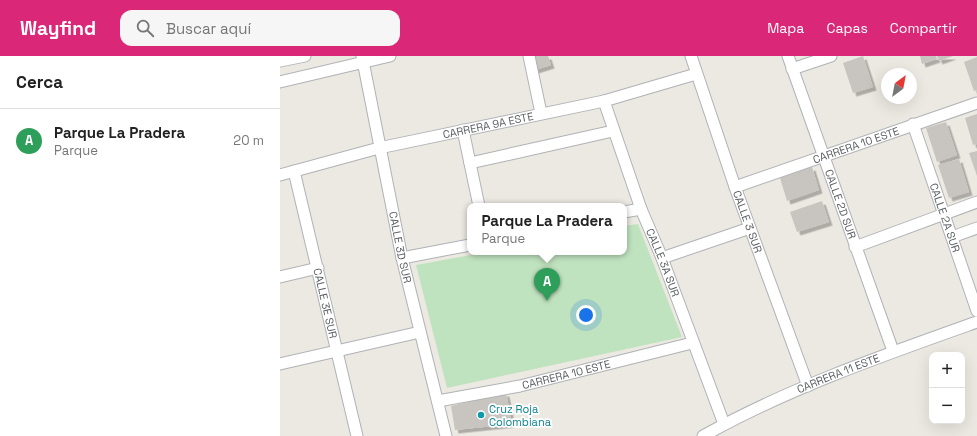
<!DOCTYPE html>
<html lang="es">
<head>
<meta charset="utf-8">
<style>
  :root { --surface:#fff; --page:#f6f6f6; --text:#222; --muted:#767676; --line:#e0e0e0; --accent:#db2777 }
  body { margin:0; font-family:"Space Grotesk",sans-serif; background:var(--page); color:var(--text) }
  .controls { position:absolute; right:12px; bottom:12px; display:grid; overflow:hidden; border-radius:8px; box-shadow:0 4px 16px #0002 }
  .controls button { width:36px; height:36px; display:grid; place-items:center; padding:0; border:0; border-bottom:1px solid var(--line); background:var(--surface); color:var(--text); font:20px sans-serif }
  .compass { position:absolute; left:601px; top:12px; width:36px; height:36px; border-radius:50%; background:var(--surface); box-shadow:0 4px 16px #0002; rotate:32deg }
  .you { position:absolute; left:306px; top:259px; width:14px; height:14px; margin:-10px; border:3px solid #fff; border-radius:50%; background:#1a73e8; box-shadow:0 0 0 6px #1a73e833 }
  .badge { display:grid; place-items:center; width:26px; height:26px; border-radius:50%; background:var(--accent); color:#fff; font-size:13px; font-weight:700 }
  .pin { position:absolute; translate:-50% -33px; filter:drop-shadow(0 1px 2px #0008) }
  .pin::after { content:''; position:absolute; top:21px; width:14px; height:12px; background:inherit; clip-path:polygon(0 0,100% 0,50% 100%) }
  .popup { position:absolute; left:187px; top:147px; width:160px; height:52px; box-sizing:border-box; display:grid; place-content:center; border-radius:8px; background:var(--surface); filter:drop-shadow(0 1px 3px #0005); font-size:13px; white-space:nowrap; color:var(--muted) }
  .popup b { font-size:15px; color:var(--text) }
  .popup::after { content:''; position:absolute; left:50%; top:100%; margin-left:-8px; border:8px solid transparent; border-top-color:var(--surface) }
  .list { margin:0; padding:0; list-style:none }
  h2 { display:flex; justify-content:space-between; align-items:center; height:52px; margin:0; padding:0 16px; font-size:17px }
  h2 small { font-size:13px; font-weight:400; color:var(--muted) }
  .list li { display:grid; grid-template-columns:26px 1fr auto; gap:12px; align-items:center; box-sizing:border-box; height:64px; padding:0 16px; border-top:1px solid var(--line) }
  .list b { display:block; font-size:15px; white-space:nowrap }
  .list p { margin:0; font-size:13px; white-space:nowrap; color:var(--muted) }
  .list em { font-size:13px; font-style:normal; color:var(--muted) }
  .icon { flex:none; width:22px; height:22px; fill:none; stroke:currentColor; stroke-width:2; stroke-linecap:round; stroke-linejoin:round }
  .map { position:relative; flex:none; width:697px; height:380px; overflow:hidden }
  header { display:flex; align-items:center; gap:24px; box-sizing:border-box; height:56px; padding:0 20px; background:var(--accent); color:#fff }
  header strong { font-size:19px }
  nav { display:flex; gap:22px; margin-inline-start:auto; font-size:14px }
  .search { width:280px; height:36px; background:var(--page); display:flex; align-items:center; gap:10px; box-sizing:border-box; padding:0 14px; border-radius:12px; color:var(--muted); font-size:15px }
  main { display:flex }
  aside { flex:1; background:var(--surface) }
  .map>svg:first-child { display:block }
  .green { fill:#c0e3bf }
  .building { fill:#c8c4bf; filter:url(#shadow) }
  .lines { fill:none; stroke-linecap:round; stroke-linejoin:round }
  .minor-casing { stroke:#afb2b6; stroke-width:13 }
  .minor { stroke:#fff; stroke-width:11 }
  .culture-dot { fill:#0f9aa8; stroke:#fff; stroke-width:1.5 }
  .labels { text-anchor:middle; stroke-width:3.5; stroke-linejoin:round; paint-order:stroke }
  .street-label { font-size:11px; fill:#5a5e62; stroke:#fff }
  .culture-label { font-size:11px; fill:#0d838f; stroke:#fff; text-anchor:start }
</style>
</head>
<body>
<header>
<strong>Wayfind</strong>
<div class="search"><svg class="icon" aria-label="search" viewBox="0 0 24 24"><circle cx="10" cy="10" r="6"/><path d="M15 15l6 6"/></svg>Buscar aquí</div>
<nav><a>Mapa</a><a>Capas</a><a>Compartir</a></nav>
</header>
<main>
<aside>
<h2>Cerca<small></small></h2>
<ul class="list">
<li><span class="badge" style="background:#2e9e5b">A</span><div><b>Parque La Pradera</b><p>Parque</p></div><em>20 m</em></li>
</ul>
</aside>
<div class="map">
<svg width="697" height="380" viewBox="0 0 697 380">
  <defs>
    <filter id="shadow"><feDropShadow dx="3.5" dy="3.5" stdDeviation="0" flood-color="#0004"/></filter>
  </defs>
  <rect width="100%" height="100%" fill="#ece9e2"/>
  <polygon class="green" points="358,168 402,281 167,332 136,209 207,196 344,196 344,170"/>
  <g class="building">
    <polygon points="251,0 268,0 271,9 255,14"/>
    <polygon points="583,0 593,31 573,37 563,7"/>
    <polygon points="640,0 656,0 657,3 642,8"/>
    <polygon points="657,0 673,0 659,5"/>
    <polygon points="697,1 697,34 694,35 684,6"/>
    <polygon points="697,58 697,88 693,89 685,62"/>
    <polygon points="666,66 677,99 657,106 646,72"/>
    <polygon points="697,95 697,120 689,97"/>
    <polygon points="679,103 689,136 669,142 658,109"/>
    <polygon points="532,111 539,134 507,145 500,122"/>
    <polygon points="542,145 549,166 517,176 510,156"/>
    <polygon points="226,337 232,368 175,374 171,350"/>
  </g>
  <g class="lines">
    <defs>
      <g id="minor">
        <path id="s1" d="M 82,0 L 122,202 L 166,380"/>
        <polyline points="249,0 261,57"/>
        <path id="s2" d="M 411,0 L 455,131 L 528,330"/>
        <path id="s3" d="M 508,0 L 613,295"/>
        <polyline points="0,5 25,0"/>
        <polyline points="512,13 551,0"/>
        <polyline points="0,26 110,0"/>
        <path id="s4" d="M 324,45 L 361,153 L 382,202 L 444,368"/>
        <path id="s5" d="M 633,68 L 697,255"/>
        <polyline points="183,74 199,150"/>
        <polyline points="190,107 333,75"/>
        <path id="s6" d="M 14,115 L 77,380"/>
        <path id="s7" d="M 0,119 L 99,92 L 324,45 L 416,18"/>
        <path id="s8" d="M 455,131 L 697,47"/>
        <polyline points="344,156 361,153"/>
        <polyline points="672,181 697,172"/>
        <polyline points="575,191 697,146"/>
        <polyline points="122,202 190,189"/>
        <polyline points="382,202 470,172"/>
        <polyline points="0,221 38,212"/>
        <polyline points="0,308 140,276"/>
        <path id="s9" d="M 158,345 L 240,330 L 412,287"/>
        <path id="s10" d="M 423,380 C 509,332 604,299 697,266"/>
      </g>
    </defs>
    <use href="#minor" class="minor-casing"/>
    <use href="#minor" class="minor"/>
  </g>
  <circle class="culture-dot" cx="201" cy="359" r="4"/>
  <g class="labels">
    <g class="street-label">
      <text dy="4" stroke="none"><textPath href="#s7" startOffset="214">CARRERA 9A ESTE</textPath></text>
      <text dy="4" stroke="none"><textPath href="#s8" startOffset="128">CARRERA 10 ESTE</textPath></text>
      <text dy="4" stroke="none"><textPath href="#s3" startOffset="157">CALLE 2D SUR</textPath></text>
      <text dy="4" stroke="none"><textPath href="#s5" startOffset="99">CALLE 2A SUR</textPath></text>
      <text dy="4" stroke="none"><textPath href="#s2" startOffset="175">CALLE 3 SUR</textPath></text>
      <text dy="4" stroke="none"><textPath href="#s1" startOffset="195">CALLE 3D SUR</textPath></text>
      <text dy="4" stroke="none"><textPath href="#s4" startOffset="172">CALLE 3A SUR</textPath></text>
      <text dy="4" stroke="none"><textPath href="#s6" startOffset="136">CALLE 3E SUR</textPath></text>
      <text dy="4" stroke="none"><textPath href="#s9" startOffset="131">CARRERA 10 ESTE</textPath></text>
      <text dy="4" stroke="none"><textPath href="#s10" startOffset="149">CARRERA 11 ESTE</textPath></text>
    </g>
    <g class="culture-label">
      <text x="209" y="357">Cruz Roja<tspan x="209" dy="13">Colombiana</tspan></text>
    </g>
  </g>
</svg>
<div class="controls">
<button>+</button>
<button>−</button>
</div>
<svg class="compass" viewBox="-18 -18 36 36"><path d="M0-13l5 13h-10z" fill="#e53935"/><path d="M0 13l5-13h-10z" fill="#767676"/></svg>
<div class="you"></div>
<div class="pin badge" style="left:267px;top:245px;background:#2e9e5b">A</div>
<div class="popup"><b>Parque La Pradera</b>Parque</div>
</div>
</main>
</body>
</html>
